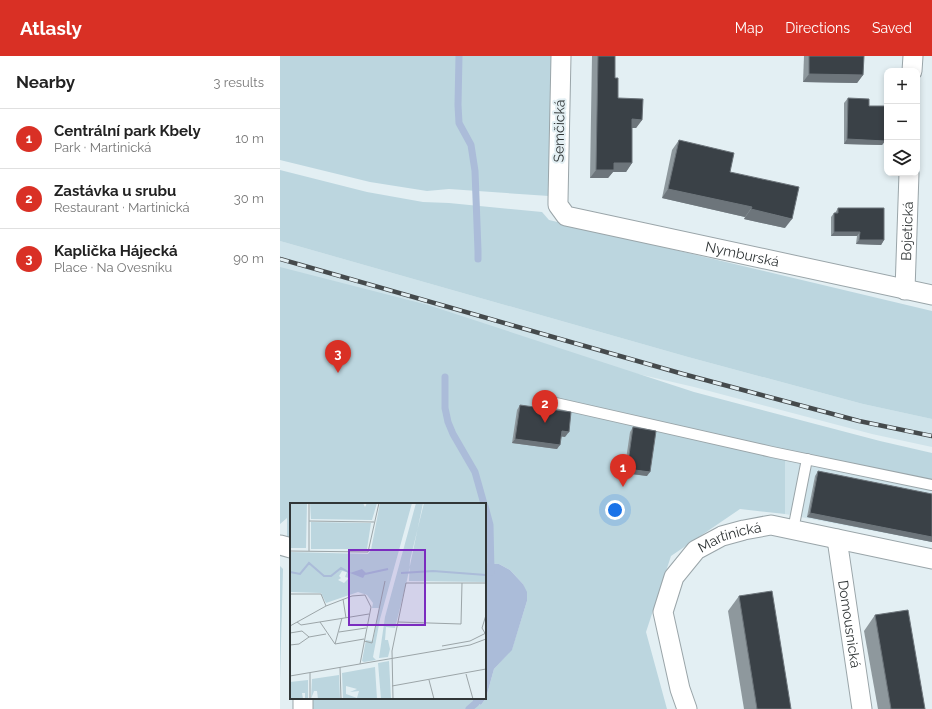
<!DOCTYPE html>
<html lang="en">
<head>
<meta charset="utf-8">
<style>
  :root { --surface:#fff; --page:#f2f2f2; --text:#222; --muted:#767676; --line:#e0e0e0; --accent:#d93025 }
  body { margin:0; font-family:Raleway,sans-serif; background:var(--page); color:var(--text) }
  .controls { position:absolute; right:12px; top:12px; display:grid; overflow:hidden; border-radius:8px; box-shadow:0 2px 6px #0003 }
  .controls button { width:36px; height:36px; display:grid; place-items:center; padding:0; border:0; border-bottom:1px solid var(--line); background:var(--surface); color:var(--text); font:20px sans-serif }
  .you { position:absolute; left:335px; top:454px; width:14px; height:14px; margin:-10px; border:3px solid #fff; border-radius:50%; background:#1a73e8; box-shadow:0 0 0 6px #1a73e833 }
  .badge { display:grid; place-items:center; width:26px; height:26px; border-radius:50%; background:var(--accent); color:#fff; font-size:13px; font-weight:700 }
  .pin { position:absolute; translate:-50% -33px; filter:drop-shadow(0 1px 2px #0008) }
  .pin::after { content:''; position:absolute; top:21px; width:14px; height:12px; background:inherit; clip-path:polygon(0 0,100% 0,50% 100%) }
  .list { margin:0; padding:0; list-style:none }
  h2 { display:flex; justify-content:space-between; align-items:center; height:52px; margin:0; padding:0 16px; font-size:17px }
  h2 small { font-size:13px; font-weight:400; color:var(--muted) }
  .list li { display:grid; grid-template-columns:26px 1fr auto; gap:12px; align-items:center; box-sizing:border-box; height:60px; padding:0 16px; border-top:1px solid var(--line) }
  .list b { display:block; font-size:15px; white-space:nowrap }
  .list p { margin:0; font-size:13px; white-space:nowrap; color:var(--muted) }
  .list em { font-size:13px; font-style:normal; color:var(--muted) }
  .icon { flex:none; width:22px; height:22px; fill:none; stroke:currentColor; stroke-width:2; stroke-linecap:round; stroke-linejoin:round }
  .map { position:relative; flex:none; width:652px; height:653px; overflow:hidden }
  header { display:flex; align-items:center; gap:24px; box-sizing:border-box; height:56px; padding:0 20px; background:var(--accent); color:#fff }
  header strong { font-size:19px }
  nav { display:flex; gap:22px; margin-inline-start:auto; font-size:14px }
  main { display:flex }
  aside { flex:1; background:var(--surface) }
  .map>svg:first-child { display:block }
  .built { fill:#cfe3ea }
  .green { fill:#bcd6df }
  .water { fill:#abbcd9 }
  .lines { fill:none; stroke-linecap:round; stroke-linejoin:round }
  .stream { stroke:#abbcd9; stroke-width:7 }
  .service-casing { stroke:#9aa5a9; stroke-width:12 }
  .minor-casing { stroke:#9aa5a9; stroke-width:21 }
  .service { stroke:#fff; stroke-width:10 }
  .minor { stroke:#fff; stroke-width:19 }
  .rail-casing { stroke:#454a4c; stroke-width:4.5 }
  .rail { stroke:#e3eff3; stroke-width:3; stroke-dasharray:9; stroke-linecap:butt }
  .wall { fill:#8e989d }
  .shaded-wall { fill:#6d757b }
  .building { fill:#3a4147; stroke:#6d757b }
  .labels { text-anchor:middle; stroke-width:4; stroke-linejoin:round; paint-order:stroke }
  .street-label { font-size:14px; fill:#313637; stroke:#e3eff3 }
  .inset-river { fill:none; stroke:#abbcd9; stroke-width:2 }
  .inset-road { fill:none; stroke:#9ca5a8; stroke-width:1 }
  .view { fill:#7b2cbf; fill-opacity:0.15; stroke:#7b2cbf; stroke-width:2 }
  .inset-edge { fill:none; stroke:#313637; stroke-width:2 }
</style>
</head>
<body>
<header>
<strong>Atlasly</strong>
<nav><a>Map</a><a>Directions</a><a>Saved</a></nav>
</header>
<main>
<aside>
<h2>Nearby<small>3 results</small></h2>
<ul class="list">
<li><span class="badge">1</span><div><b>Centrální park Kbely</b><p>Park · Martinická</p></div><em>10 m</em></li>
<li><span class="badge">2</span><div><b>Zastávka u srubu</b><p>Restaurant · Martinická</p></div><em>30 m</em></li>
<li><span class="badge">3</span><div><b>Kaplička Hájecká</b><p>Place · Na Ovesníku</p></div><em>90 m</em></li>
</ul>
</aside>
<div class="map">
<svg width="652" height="653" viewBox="0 0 652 653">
  <rect width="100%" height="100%" fill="#e3eff3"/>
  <g class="built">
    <polygon points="0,185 408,301 583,348 652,363 652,391 592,378 414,331 276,299 0,220"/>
    <polygon points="505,397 652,424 652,486 505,458"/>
  </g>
  <g class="green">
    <polygon points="0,0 272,0 269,140 169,133 147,135 90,126 0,104"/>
    <polygon points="0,114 87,136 143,146 169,147 262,156 269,164 652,255 652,363 583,348 408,301 0,185"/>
    <polygon points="0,211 148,249 414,336 600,385 652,397 652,424 505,397 505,458 460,453 391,500 366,576 387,653 32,653 33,642 192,642 192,644 201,649 206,642 214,613 232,593 247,545 243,528 230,514 219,508 205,507 205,448 11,448 11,482 7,480 7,462 0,468"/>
    <polygon points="0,510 3,513 0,624"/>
  </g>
  <polygon class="water" points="205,507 219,508 230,514 243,528 247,536 247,545 232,594 214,613 206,642 201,649 192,644 192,642 205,642"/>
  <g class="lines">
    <g class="stream">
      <polyline points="179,0 178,49 179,67 191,89 195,115 198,195 198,203"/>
      <polyline points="165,321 165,352 168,366 173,378 195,416 204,448"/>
      <polyline points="205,450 210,469 211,516"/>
      <polyline points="189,653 196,647 197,642"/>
    </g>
    <defs>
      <g id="service">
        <polyline points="267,345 492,396 652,429"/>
        <polyline points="513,474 527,403"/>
      </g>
      <g id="minor">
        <path id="s1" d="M 281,0 L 278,144 L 278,149 L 286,160 L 652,239"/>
        <polyline points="632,15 633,0"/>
        <path id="s2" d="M 625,234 L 629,117"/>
        <path id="s3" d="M 557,483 L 582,653"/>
        <polyline points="0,489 11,492"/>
        <polyline points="23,653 23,642"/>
        <path id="s4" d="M 407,653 L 400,633 L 383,556 L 394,521 L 416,494 L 442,480 L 464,474 L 491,469 L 652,503"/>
      </g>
    </defs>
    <use href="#service" class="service-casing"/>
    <use href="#minor" class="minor-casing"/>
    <use href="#service" class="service"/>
    <use href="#minor" class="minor"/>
    <defs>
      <polyline id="rail" points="0,203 403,318 579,365 652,380"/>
    </defs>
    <use href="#rail" class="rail-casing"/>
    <use href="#rail" class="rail"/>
  </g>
  <g class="wall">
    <polygon points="312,0 335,0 335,22 338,42 362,64 356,72 352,72 352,107 346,116 333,116 328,122 310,122"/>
    <polygon points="524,0 584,0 583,19 577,27 523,26"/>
    <polygon points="568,42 589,50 605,85 602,89 564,88 564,47"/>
    <polygon points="399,84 450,116 505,172 464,163 465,161 382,142 392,94"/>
    <polygon points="558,152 604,184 601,189 576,188 577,180 551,180 551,161 554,157 555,157"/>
    <polygon points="240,349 285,381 281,380 277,393 232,387 237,354"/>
    <polygon points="353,371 367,420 344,417 350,376"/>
    <polygon points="538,415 652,438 652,486 527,461 535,420"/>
    <polygon points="459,540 511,653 464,653 448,555"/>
    <polygon points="595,559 645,653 598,653 584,575"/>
  </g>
  <g class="shaded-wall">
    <polygon points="529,18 583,19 577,27 523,26"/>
    <polygon points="352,63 362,64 356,72 346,72"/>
    <polygon points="567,83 605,85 602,89 564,88"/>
    <polygon points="334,107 352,107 346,116 333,116 328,122 310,122 316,114"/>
    <polygon points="388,133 472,151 465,161 382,142"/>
    <polygon points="471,153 512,163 505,172 464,163"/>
    <polygon points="554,176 580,176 577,180 551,180"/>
    <polygon points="579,184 604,184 601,189 576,188"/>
    <polygon points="282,375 289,376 285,381 279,380"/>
    <polygon points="235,383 280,389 277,393 232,387"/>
    <polygon points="347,413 370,416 367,420 344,417"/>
    <polygon points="530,457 652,481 652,486 527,461"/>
  </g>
  <g class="building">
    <polygon points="318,0 335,0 335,22 338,22 338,42 363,43 362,64 352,63 352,107 334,107 334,114 316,114"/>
    <polygon points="529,0 584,0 583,19 529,18"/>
    <polygon points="568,42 589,43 589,50 606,50 605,85 567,83"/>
    <polygon points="399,84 454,97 450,116 519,131 512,163 471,153 472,151 388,133"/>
    <polygon points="558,152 604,152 604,184 579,184 580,176 554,176 554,157 558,157"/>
    <polygon points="240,349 291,356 289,376 282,375 280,389 235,383"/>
    <polygon points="353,371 376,375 370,416 347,413"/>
    <polygon points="538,415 652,438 652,481 530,457"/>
    <polygon points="492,535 511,653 477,653 459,540"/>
    <polygon points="628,554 645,653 611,653 595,559"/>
  </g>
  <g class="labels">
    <g class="street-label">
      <text transform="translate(279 75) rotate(-89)" y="5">Semčická</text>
      <text dy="5" stroke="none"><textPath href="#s2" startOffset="59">Bojetická</textPath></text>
      <text dy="5" stroke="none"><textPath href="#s1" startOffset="343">Nymburská</textPath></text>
      <text dy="5" stroke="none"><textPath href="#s4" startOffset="208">Martinická</textPath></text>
      <text dy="5" stroke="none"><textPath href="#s3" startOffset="86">Domousnická</textPath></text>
    </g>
  </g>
  <g transform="translate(10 447)">
    <rect width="196" height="196" fill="#e3eff3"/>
    <path d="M 0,0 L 17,0 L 16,45 L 0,45 ZM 20,0 L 73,0 L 75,4 L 77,0 L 87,0 L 82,17 L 21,16 ZM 90,0 L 122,0 L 90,116 L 83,154 L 86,157 L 74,159 L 72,158 L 76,137 L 83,138 L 89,105 L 82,105 L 83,100 L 77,92 L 68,89 L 36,100 L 31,90 L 0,89 L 0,49 L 78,51 L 81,47 ZM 52,68 L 57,69 L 55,74 L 59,75 L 54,80 L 48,77 L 51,75 L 49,73 ZM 126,0 L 133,0 L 117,77 L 105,125 L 96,124 L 95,137 L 98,137 L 100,146 L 98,154 L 89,155 L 95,114 ZM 134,0 L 196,0 L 196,79 L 119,78 L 120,57 ZM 21,19 L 81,20 L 77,46 L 21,46 ZM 99,158 L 101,196 L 91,196 L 88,160 ZM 85,164 L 87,196 L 53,196 L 52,170 ZM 56,183 L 67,186 L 60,189 L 69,188 L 67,195 L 56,191 ZM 49,172 L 50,196 L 28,196 L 27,188 L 24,188 L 21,196 L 22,176 ZM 18,177 L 18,196 L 15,196 L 15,190 L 12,190 L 13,196 L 0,195 L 0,179 Z" fill="#bcd6df" fill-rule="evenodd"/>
    <path d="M 72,66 L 76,70 L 73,75 L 60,70 Z" fill="#abbcd9"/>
    <path class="inset-river" d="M 0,69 L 10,71 L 19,60 L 34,73 L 41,73 L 51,65 L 60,70M 111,70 L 143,68 L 196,72M 75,71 L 98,66"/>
    <path class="inset-road" d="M 19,0 L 19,48M 19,18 L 84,19M 0,48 L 78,49 L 89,0M 0,91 L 31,91 L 36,103M 53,96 L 56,115M 7,119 L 11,122 L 79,111M 30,119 L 45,141M 108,119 L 171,121 L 172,80M 0,123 L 36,103 L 62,93 L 75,92 L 81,104 L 70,161M 49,129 L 76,125M 0,130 L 12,128 L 19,134 L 36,131M 196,132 L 192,125 L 196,112M 74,138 L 82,140 L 95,78M 45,141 L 74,136M 45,141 L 52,115M 0,142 L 9,141 L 19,134M 152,143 L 180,138 L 196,130M 50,164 L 51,196M 176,171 L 183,196M 0,173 L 180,142 L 196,136M 139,177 L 144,196M 102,183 L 196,166M 20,196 L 20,170M 103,196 L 102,148 L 116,80 L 196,80"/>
    <path class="view" d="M 59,47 L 135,47 L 135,122 L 59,122 Z"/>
    <rect width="196" height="196" class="inset-edge"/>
  </g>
</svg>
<div class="controls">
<button>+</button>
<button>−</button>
<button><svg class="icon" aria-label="layers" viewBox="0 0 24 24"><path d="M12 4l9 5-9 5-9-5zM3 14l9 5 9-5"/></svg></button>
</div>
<div class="you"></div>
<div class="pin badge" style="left:343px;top:431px">1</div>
<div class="pin badge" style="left:265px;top:367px">2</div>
<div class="pin badge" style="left:58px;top:317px">3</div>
</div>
</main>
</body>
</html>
